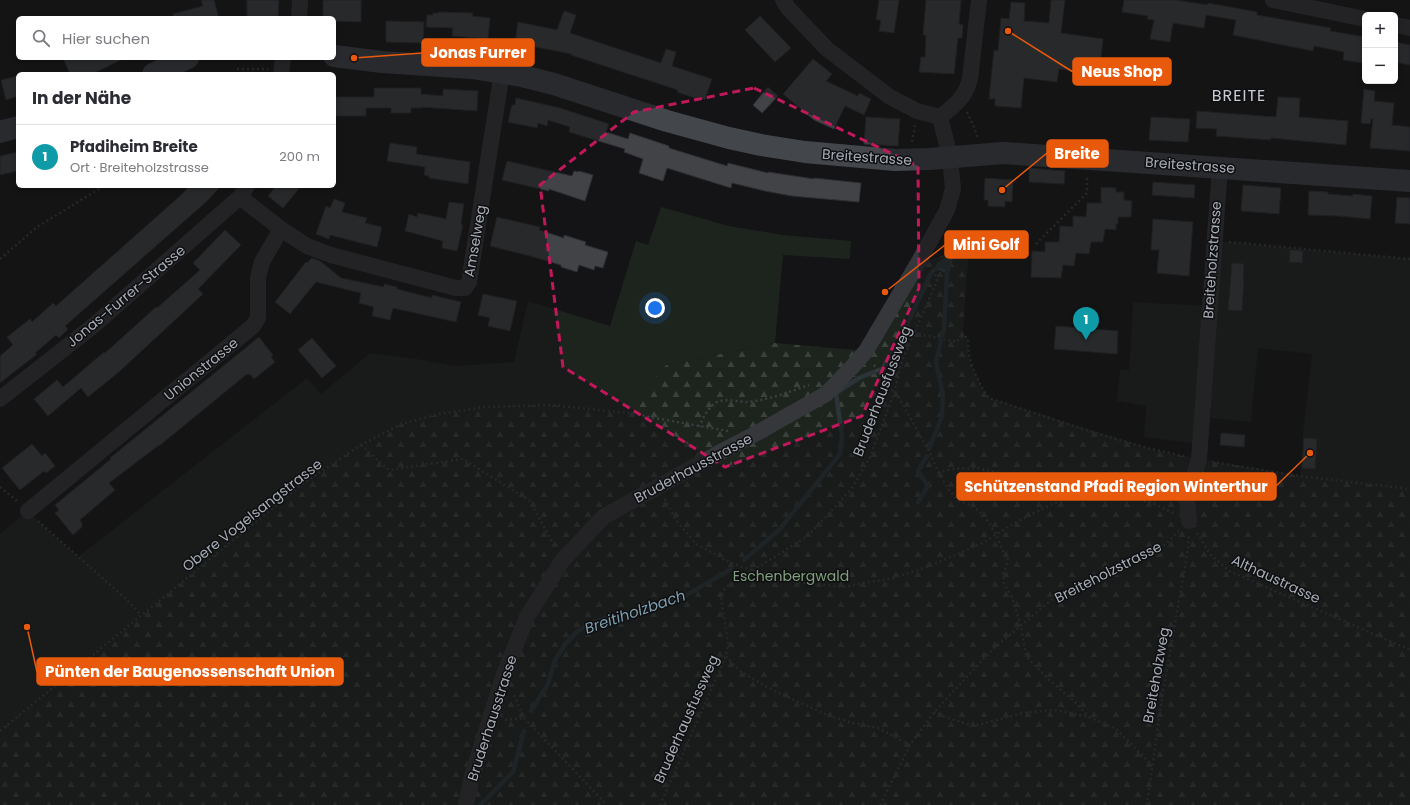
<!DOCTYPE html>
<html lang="de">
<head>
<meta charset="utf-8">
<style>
  :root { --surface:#fff; --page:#f7f7f7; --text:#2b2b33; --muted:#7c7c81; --line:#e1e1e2; --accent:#805c36 }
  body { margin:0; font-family:Poppins,sans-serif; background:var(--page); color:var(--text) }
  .controls { position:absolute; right:12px; top:12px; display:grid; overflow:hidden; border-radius:6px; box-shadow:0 2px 6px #0003 }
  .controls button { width:36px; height:36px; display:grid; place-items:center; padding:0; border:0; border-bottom:1px solid var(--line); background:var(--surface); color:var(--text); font:20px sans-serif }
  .you { position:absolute; left:655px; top:308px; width:14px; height:14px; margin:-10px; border:3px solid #fff; border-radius:50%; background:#1a73e8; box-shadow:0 0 0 6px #1a73e833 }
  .badge { display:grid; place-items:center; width:26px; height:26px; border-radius:50%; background:var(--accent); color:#fff; font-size:13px; font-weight:700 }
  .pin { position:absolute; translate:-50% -33px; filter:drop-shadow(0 1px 2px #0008) }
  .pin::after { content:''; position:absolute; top:21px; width:14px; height:12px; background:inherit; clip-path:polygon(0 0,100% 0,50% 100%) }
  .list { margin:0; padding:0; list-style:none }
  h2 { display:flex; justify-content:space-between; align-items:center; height:52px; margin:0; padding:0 16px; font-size:17px }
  h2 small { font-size:13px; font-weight:400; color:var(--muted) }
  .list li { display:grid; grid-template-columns:26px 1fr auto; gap:12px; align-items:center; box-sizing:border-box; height:64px; padding:0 16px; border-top:1px solid var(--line) }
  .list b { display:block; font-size:15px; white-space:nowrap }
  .list p { margin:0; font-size:13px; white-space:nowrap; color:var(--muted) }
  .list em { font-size:13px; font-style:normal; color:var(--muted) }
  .icon { flex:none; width:22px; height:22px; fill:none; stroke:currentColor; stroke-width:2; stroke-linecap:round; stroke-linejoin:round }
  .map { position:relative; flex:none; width:1410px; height:805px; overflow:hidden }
  .search { position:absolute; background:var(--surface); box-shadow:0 2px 6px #0003; left:16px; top:16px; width:320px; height:44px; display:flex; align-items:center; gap:10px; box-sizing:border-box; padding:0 14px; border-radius:6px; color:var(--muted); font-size:15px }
  .panel { position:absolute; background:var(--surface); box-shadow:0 2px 6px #0003; left:16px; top:72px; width:320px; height:116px; border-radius:6px }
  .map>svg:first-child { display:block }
  .green { fill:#1d241d }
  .forest { fill:url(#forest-firs) }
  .water { fill:url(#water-ripples) }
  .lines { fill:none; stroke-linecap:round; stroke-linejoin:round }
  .stream { stroke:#2b3539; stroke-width:4.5 }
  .building { fill:#414346; stroke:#2e2f32 }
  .path { stroke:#3b3e42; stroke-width:2.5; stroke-dasharray:2 3; stroke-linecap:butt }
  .street { stroke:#35373b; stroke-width:16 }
  .secondary { stroke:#43464b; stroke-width:22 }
  .marked { fill:none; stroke:#c2185b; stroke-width:3; stroke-dasharray:8 5; stroke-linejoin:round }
  .labels { text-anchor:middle; stroke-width:3; stroke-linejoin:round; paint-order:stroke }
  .street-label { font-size:14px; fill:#a7adb6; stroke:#0f0f11 }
  .park-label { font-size:14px; fill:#81a07e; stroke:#0f0f11 }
  .water-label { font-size:15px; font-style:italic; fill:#7f9faf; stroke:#0f0f11 }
  .quarter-label { font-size:16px; letter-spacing:1px; fill:#c7cbd2; stroke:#0f0f11 }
  .leader { fill:none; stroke:#e8590c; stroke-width:1.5 }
  .callout-dot { fill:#e8590c; stroke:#0f0f11; stroke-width:1.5 }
  .callout { fill:#e8590c; stroke:#e8590c; stroke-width:1.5 }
  .callout-label { font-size:15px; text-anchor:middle; font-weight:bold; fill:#fff }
</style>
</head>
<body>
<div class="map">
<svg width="1410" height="805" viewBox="0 0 1410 805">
  <defs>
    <pattern id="forest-firs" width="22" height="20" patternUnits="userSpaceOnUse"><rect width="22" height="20" fill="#1d241d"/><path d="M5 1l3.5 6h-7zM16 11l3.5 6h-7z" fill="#3b413c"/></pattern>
    <pattern id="water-ripples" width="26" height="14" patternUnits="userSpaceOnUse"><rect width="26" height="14" fill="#2b3539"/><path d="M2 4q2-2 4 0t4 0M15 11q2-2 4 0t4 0" fill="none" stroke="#475053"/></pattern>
  </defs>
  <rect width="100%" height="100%" fill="#141416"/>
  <g class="green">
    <polygon points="661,207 729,226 783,235 851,241 850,259 783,255 775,343 666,365 627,413 552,405 485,407 439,414 401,424 361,445 302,484 0,731 0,534 28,511 46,529 78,557 307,378 321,394 370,353 417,359 454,366 514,362 528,301 610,326 636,241 648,245"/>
    <polygon points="1214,241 1410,259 1410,489 1300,476 1303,432 1312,354 1258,348 1251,422 1201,417 1199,443 1191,443 1144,437 1146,406 1117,401 1120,370 1129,370 1133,302 1209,306"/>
  </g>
  <polygon class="forest" points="969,248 963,332 968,345 968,353 972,367 978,377 982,389 989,398 1158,451 1199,459 1300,476 1410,489 1410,805 0,805 0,731 302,484 361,445 401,424 439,414 485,407 552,405 626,413 666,365 775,343 866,351 918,263"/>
  <polygon class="water" points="949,251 954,251 950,273 947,274 935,268 937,263 949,255"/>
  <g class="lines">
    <g class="stream">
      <polyline points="942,336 944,329 947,274"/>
      <polyline points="901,338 931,273 936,269"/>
      <polyline points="929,449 942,416 943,395 936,362 941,341"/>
      <polyline points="918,502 928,486 918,471 927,456"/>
      <polyline points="744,560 779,530 840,454 842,437 836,393 859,378 884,368 897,346"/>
      <polyline points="531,711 548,684 555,660 566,643 578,631 594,622 609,617 669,602 685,596 731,569"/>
      <polyline points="480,805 513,772 524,731"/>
    </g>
  </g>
  <g class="building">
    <polygon points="201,0 214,0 219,18 173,18 173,14 203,6"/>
    <polygon points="247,0 279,0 278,18 247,18"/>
    <polygon points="323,0 361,0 361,22 334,21 334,18 323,18"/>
    <polygon points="879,0 899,0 894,33 879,31 881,20 876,20"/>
    <polygon points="926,0 961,0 959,24 963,25 962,38 958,38 954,74 919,72 921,57 925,57 926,35 923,35"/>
    <polygon points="1051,0 1065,0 1061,33 1103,39 1099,74 1059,69 1057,82 1024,78 1021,108 995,106 995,99 989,99 994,50 998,51 1001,18 1009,19 1011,2 1025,3 1024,21 1049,23"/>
    <polygon points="1124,0 1176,0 1208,5 1208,3 1257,12 1257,15 1331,28 1330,31 1365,37 1365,50 1363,63 1343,60 1344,52 1314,46 1313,51 1233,35 1236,20 1206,15 1204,28 1173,23 1170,42 1150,39 1154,20 1147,19 1148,16 1122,12"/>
    <polygon points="564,11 576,15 570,33 661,63 666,49 676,52 672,66 712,79 705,99 698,97 698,99 677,92 678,90 571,55 572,54 515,43 518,22 557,30"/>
    <polygon points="439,12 473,13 472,16 490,18 488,39 452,36 453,28 426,27 427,15 433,15 433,13 438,13"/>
    <polygon points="760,16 791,48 775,62 745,30"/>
    <polygon points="386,21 424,22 423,43 386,42"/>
    <polygon points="1395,42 1410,45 1410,65 1395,62"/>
    <polygon points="63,58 125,58 92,74 70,74"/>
    <polygon points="813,59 832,74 826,81 858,96 859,93 871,99 864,115 845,106 834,129 814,120 783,94"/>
    <polygon points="18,76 18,96 6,100 1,80"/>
    <polygon points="768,87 778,96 762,113 753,105"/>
    <polygon points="374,88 421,88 421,94 443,96 443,89 478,91 477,111 421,107 421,108 411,108 411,113 391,113 391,108 366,108 366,116 334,116 334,97 374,97"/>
    <polygon points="1364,89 1375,91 1374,101 1394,103 1392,125 1410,127 1410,151 1370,148 1373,119 1371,119 1370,124 1361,123"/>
    <polygon points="1278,97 1300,98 1299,117 1348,121 1346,145 1271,138 1271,140 1216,136 1217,129 1196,128 1197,111 1276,117"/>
    <polygon points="516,98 560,108 609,124 606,132 628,139 630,133 669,146 669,148 727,166 728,163 768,173 768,172 814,179 814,178 861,183 859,202 792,196 765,191 732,183 731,188 667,168 663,181 639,173 643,159 624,152 625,149 569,132 570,127 548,120 547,126 538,123 537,128 508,122 512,105 515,105"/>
    <polygon points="866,117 900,119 898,146 864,144"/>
    <polygon points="1151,117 1190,119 1188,142 1149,140"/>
    <polygon points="390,143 417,147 416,154 470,162 468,184 429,178 429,176 424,175 425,167 387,161"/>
    <polygon points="18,152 18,171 0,175 0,156"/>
    <polygon points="507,161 572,176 574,171 578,172 579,171 593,175 585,201 549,189 549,191 502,180"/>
    <polygon points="1029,168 1065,171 1064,184 1029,182"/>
    <polygon points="985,178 1013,180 1012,202 1005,201 1005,207 988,206 988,200 984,200"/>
    <polygon points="1153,182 1195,185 1194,198 1152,195"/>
    <polygon points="1243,185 1281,188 1279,214 1241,211"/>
    <polygon points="190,186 221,186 206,202 65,326 68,329 59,338 56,335 35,353 37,354 0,383 0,356 13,345 7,337 30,319 32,322 53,303 56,306 180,196"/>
    <polygon points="276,186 301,186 283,208 268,196"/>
    <polygon points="1101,187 1116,188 1116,192 1124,192 1124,200 1132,201 1131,217 1118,217 1118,224 1116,224 1116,230 1105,229 1103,242 1091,242 1089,254 1076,253 1074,266 1063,265 1061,278 1031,277 1032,251 1045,252 1045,242 1059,242 1060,226 1073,227 1073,216 1086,217 1087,203 1101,203"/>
    <polygon points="1309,191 1328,192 1328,194 1340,195 1353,196 1353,194 1372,196 1370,219 1339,216 1308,215"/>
    <polygon points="1397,197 1410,198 1410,224 1395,223"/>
    <polygon points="334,199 345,203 342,212 367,218 365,223 382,227 377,247 330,235 329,239 316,234 326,206 330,208"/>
    <polygon points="449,202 464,204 461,224 463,225 457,251 442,248 443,241 405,231 409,214 417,217 418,213 446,219"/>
    <polygon points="497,217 540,227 539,230 564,238 564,235 586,242 585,245 608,252 603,268 595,266 594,270 579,265 577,272 561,267 561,265 530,256 490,246"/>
    <polygon points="1153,219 1193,222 1189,276 1157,273 1159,250 1151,250"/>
    <polygon points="225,230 241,245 198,289 203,294 120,371 88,397 81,388 48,416 34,399 57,380 63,387 104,352 105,353 156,307 157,308 200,270 193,263"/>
    <polygon points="1290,250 1303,251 1302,263 1289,262"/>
    <polygon points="312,258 320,261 341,278 384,287 384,284 397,287 397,289 432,298 432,295 461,302 456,322 393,308 390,320 372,316 374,307 359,303 361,293 316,282 290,314 275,302 306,262 307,263"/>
    <polygon points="1232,263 1244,264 1243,279 1244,279 1242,311 1228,310"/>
    <polygon points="483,294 517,301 510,331 488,326 490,318 478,315"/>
    <polygon points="1056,326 1118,331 1117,354 1054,349"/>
    <polygon points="259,337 273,355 271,357 275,362 254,379 250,374 248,375 247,374 159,446 159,445 109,483 115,490 80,520 82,523 82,527 73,535 55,513 59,510 55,505 111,459 110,458"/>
    <polygon points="312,338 336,366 322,378 298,350"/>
    <polygon points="1221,433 1245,435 1244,447 1220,445"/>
    <polygon points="1304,438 1317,439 1315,469 1302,468"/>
    <polygon points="32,444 42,456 45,453 55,466 46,473 44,471 20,490 2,468"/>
  </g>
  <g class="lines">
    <g class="path">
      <polyline points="237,69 268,69"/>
      <polyline points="967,112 974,127 977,137"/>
      <polyline points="912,142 915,125"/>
      <polyline points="1229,242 1410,259"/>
      <polyline points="1036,244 1087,193 1087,175"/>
      <polyline points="0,259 37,227 104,186"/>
      <path d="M 914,333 L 957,342 L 959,338 L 964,336 L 968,338 C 968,343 968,349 969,354 C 971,367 981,388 989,398 C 1054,419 1118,443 1184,456"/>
      <polyline points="874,365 894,393 898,396 932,457 938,472 954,469 978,468 1012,476 1074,482 1096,496"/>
      <path d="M 699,427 C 703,418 708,407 717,402 C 726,398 739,402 748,402 C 769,400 789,392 809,385"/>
      <polyline points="361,445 389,470 463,459 530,501 555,547"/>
      <polyline points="1212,462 1300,476 1410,489"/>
      <polyline points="938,472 949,490 959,501 973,506 985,517 996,534 1003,551 1008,556 1007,564 1003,573 1004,584 1012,597 1021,626 1026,656 1048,679 1074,701 1089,717"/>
      <polyline points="0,487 17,501"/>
      <polyline points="665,499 676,520 696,544 731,563 754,571 795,582 843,587 893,578 930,566 983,543 1011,525 1050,505 1072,498 1096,497 1125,497 1150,502 1175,514"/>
      <polyline points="38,521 126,599 141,615"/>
      <polyline points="1197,533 1210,554 1229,571 1410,650"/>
      <polyline points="726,656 740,671 776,692 830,716 853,723 878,728 910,745"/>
      <polyline points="514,695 524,718 607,805"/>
      <polyline points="934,712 945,717 974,726 1023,713 1054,710 1089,717 1116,729 1152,765"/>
      <polyline points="505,720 524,718"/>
      <polyline points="0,731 302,484 361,445 401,424 439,414 485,407 552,405 627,413 728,431"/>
      <polyline points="660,805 726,656 728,644 721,597 725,588 808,536 852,488 870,457 894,393 902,361 937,281 935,274 932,269"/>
      <polyline points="880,805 910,745 934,712 992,650 1056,596 1166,544 1179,531"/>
      <polyline points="1147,805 1162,698 1188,549 1189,535"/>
    </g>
    <g class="street">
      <polyline points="783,0 788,8 827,49 890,97 917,111 940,117"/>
      <polyline points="1273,0 1365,19"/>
      <polyline points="299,18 300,0"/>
      <polyline points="1395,25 1410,28"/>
      <polyline points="281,74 283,58"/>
      <path d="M 940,117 C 955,105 965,98 970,79 L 979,0"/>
      <polyline points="281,229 307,246 331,255 456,288 465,288 469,282 502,72"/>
      <polyline points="0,399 93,326 240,197 247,186"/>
      <polyline points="28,511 253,326 258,318 258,278 262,262 281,229 240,197"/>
      <polyline points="1189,521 1187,499 1199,459 1220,167"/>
      <polyline points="466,805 472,776 504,674 527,617 562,561 603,517 726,449 757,433 826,394 852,367 866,351 918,263 947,210 953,189 950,157 940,117"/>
    </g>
    <g class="secondary">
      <polyline points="334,56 382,62 472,68 522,76 554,84 667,121 729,138 761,145 805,152 895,160 929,159 1003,153 1410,181"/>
      <polyline points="153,74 188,58"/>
      <polyline points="0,132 18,127"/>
    </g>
  </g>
  <path d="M0 0H1410V805H0ZM 754,88 L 918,166 L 919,288 L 862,416 L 725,467 L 563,367 L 540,185 L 634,112 Z" fill="#141416" fill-opacity=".55" fill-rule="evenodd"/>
  <path class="marked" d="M 754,88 L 918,166 L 919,288 L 862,416 L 725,467 L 563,367 L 540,185 L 634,112 Z"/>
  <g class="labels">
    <g class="street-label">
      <text transform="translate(867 157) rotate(4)" y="5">Breitestrasse</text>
      <text transform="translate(1190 165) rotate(4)" y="5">Breitestrasse</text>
      <text transform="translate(475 241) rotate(-80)" y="5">Amselweg</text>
      <text transform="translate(1212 260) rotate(-86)" y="5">Breiteholzstrasse</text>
      <text transform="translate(126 296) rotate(-40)" y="5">Jonas-Furrer-Strasse</text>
      <text transform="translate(201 369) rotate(-39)" y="5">Unionstrasse</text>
      <text transform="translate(882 391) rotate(-69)" y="5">Bruderhausfussweg</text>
      <text transform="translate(693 468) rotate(-28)" y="5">Bruderhausstrasse</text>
      <text transform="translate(252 515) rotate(-38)" y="5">Obere Vogelsangstrasse</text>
      <text transform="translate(1108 572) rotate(-27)" y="5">Breiteholzstrasse</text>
      <text transform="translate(1276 579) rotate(25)" y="5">Althaustrasse</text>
      <text transform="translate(1156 675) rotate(-80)" y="5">Breiteholzweg</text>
      <text transform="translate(492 718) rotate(-72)" y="5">Bruderhausstrasse</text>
      <text transform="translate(686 719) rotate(-66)" y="5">Bruderhausfussweg</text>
    </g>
    <g class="park-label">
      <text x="791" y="581">Eschenbergwald</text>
    </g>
    <g class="water-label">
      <text transform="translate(635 612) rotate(-19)" y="5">Breitiholzbach</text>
    </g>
    <g class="quarter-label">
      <text x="1239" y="101">BREITE</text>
    </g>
  </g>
  <path class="leader" d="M354 58L422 53M1008 31L1073 72M1002 190L1047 153M885 292L945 245M1310 453L1276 486M27 627L37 672"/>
  <g class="callout-dot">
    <circle cx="354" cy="58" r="4"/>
    <circle cx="1008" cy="31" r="4"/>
    <circle cx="1002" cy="190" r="4"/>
    <circle cx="885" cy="292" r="4"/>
    <circle cx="1310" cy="453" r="4"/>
    <circle cx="27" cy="627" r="4"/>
  </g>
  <g class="callout">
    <rect x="422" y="39" width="112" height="27" rx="4"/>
    <rect x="1073" y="58" width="98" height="27" rx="4"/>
    <rect x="1047" y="140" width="61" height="27" rx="4"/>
    <rect x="945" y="231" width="83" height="27" rx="4"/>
    <rect x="957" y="473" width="319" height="27" rx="4"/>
    <rect x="37" y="658" width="306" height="27" rx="4"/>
  </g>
  <g class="callout-label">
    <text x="478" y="58">Jonas Furrer</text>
    <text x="1122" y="77">Neus Shop</text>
    <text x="1077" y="159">Breite</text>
    <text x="986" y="250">Mini Golf</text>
    <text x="1116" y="492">Schützenstand Pfadi Region Winterthur</text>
    <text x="190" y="677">Pünten der Baugenossenschaft Union</text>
  </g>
</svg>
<div class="controls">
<button>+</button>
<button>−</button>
</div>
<div class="you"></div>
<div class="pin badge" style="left:1086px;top:340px;background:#0f9aa8">1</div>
<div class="search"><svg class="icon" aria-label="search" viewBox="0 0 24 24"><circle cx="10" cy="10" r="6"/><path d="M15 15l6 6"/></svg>Hier suchen</div>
<section class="panel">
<h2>In der Nähe<small></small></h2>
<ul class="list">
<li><span class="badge" style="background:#0f9aa8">1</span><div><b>Pfadiheim Breite</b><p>Ort · Breiteholzstrasse</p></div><em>200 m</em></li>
</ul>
</section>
</div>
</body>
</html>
